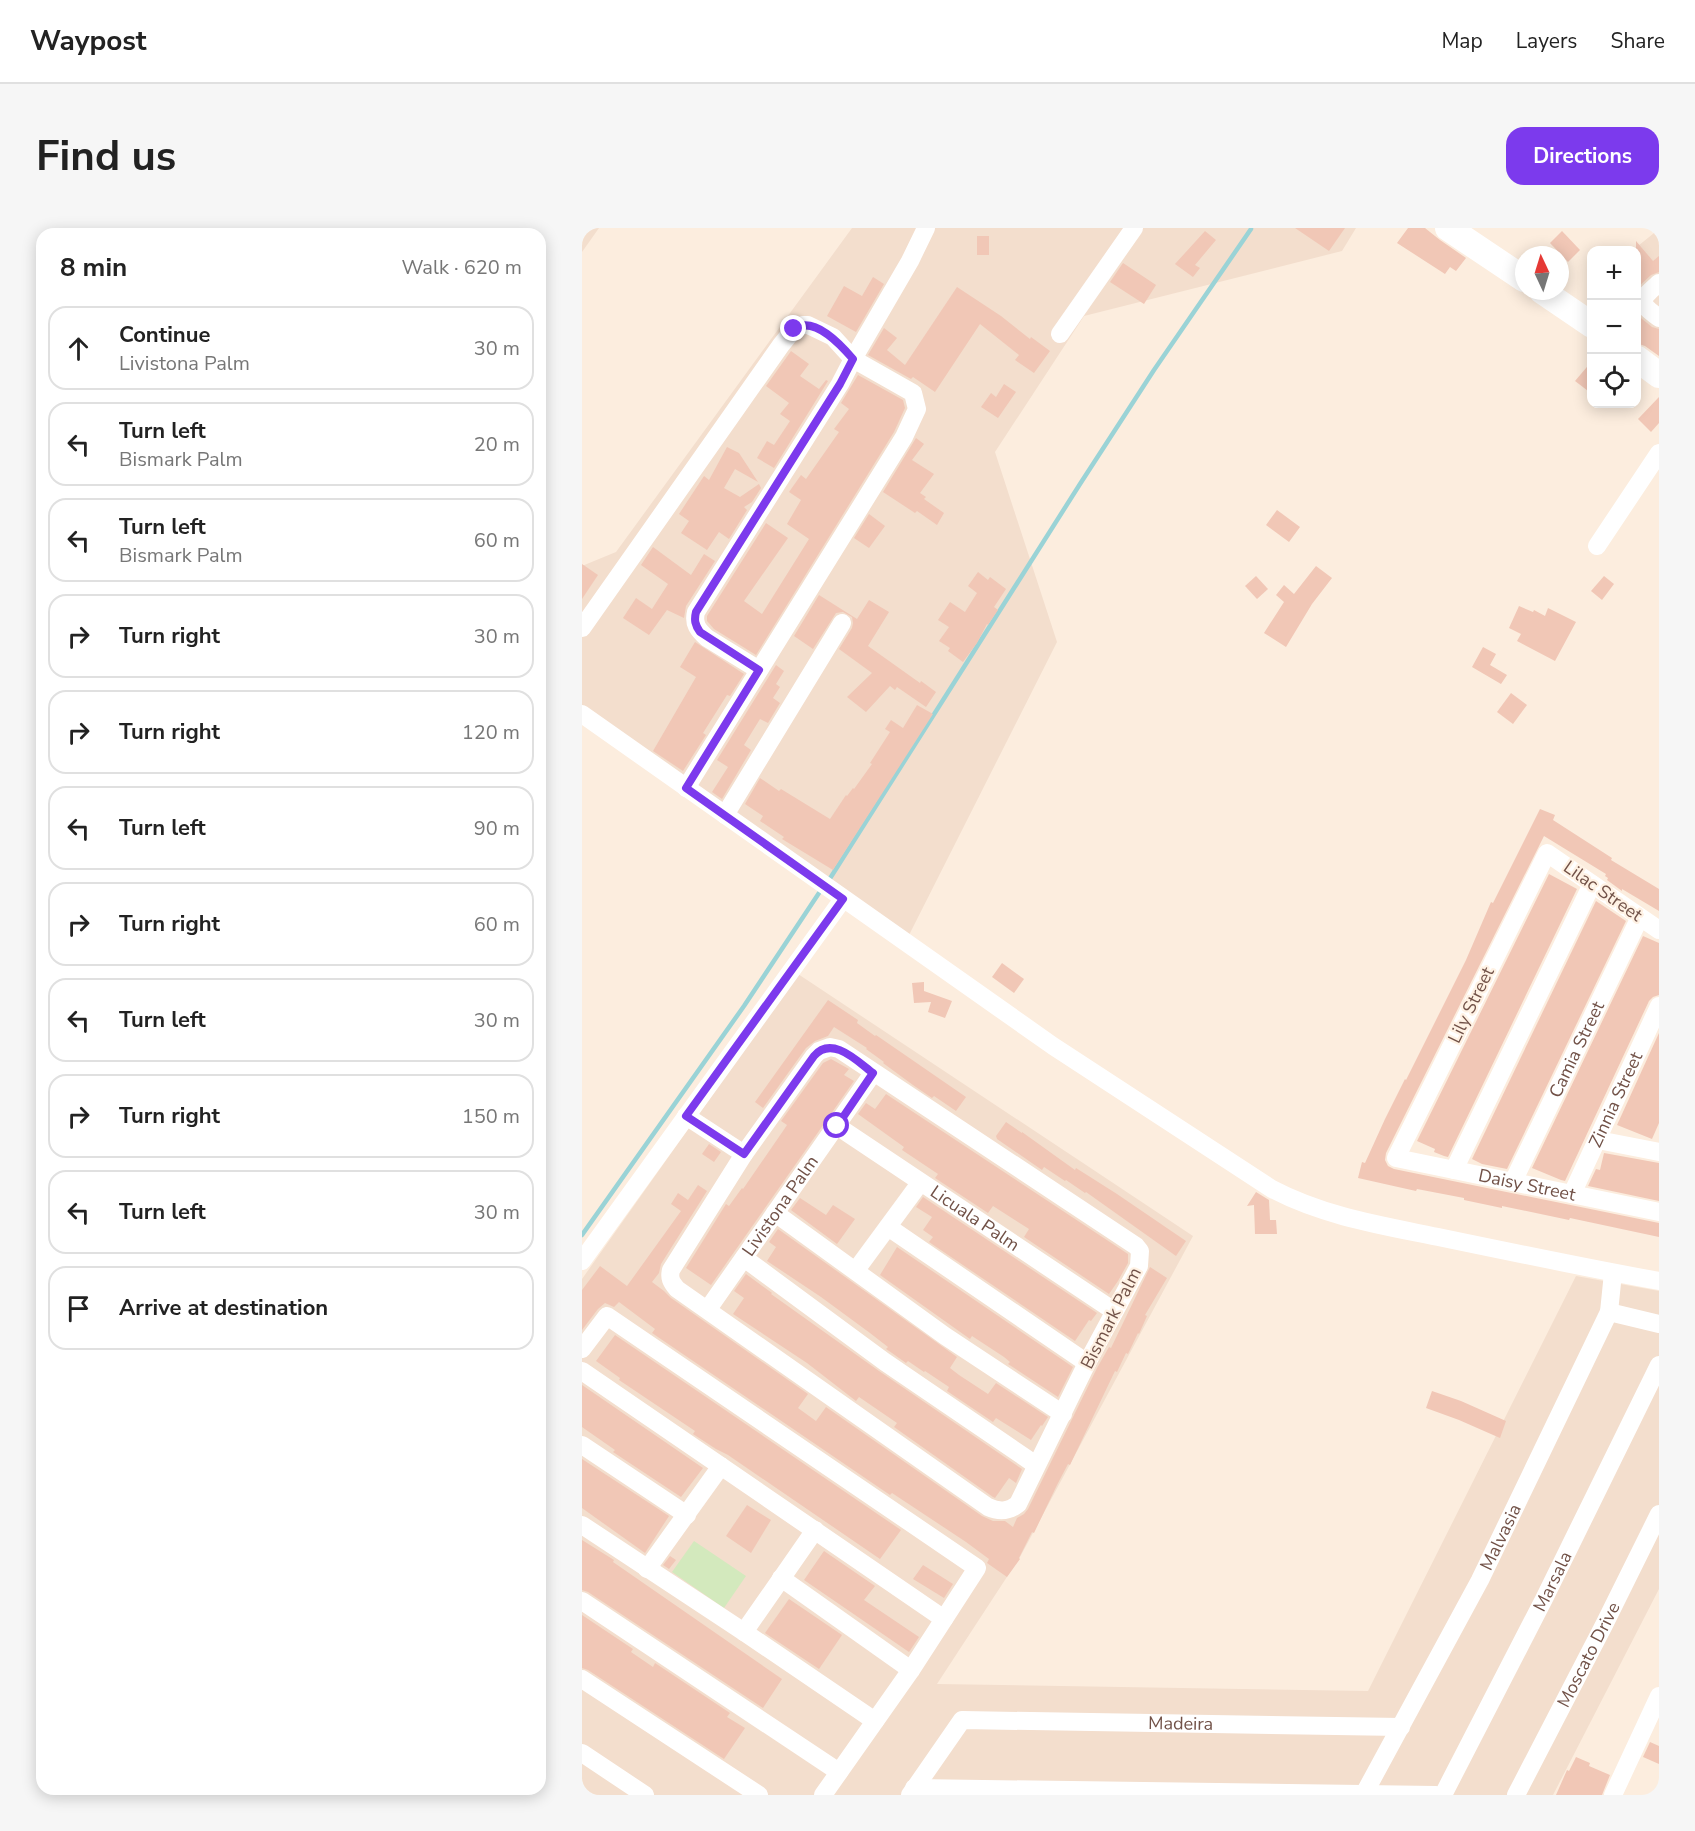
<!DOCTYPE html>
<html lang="en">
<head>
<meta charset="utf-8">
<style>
  :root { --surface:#fff; --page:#f6f6f6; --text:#222; --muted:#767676; --line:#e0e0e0; --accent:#7c3aed }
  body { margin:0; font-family:"Nunito Sans",sans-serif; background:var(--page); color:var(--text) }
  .controls { position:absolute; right:18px; top:18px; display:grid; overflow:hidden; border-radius:12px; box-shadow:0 3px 15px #0003 }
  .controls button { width:54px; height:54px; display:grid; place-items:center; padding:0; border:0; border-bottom:2px solid var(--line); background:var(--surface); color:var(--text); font:30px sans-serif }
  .compass { position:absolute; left:933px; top:18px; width:54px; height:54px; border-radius:50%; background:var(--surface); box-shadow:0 3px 15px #0003; rotate:356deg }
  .stop { position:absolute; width:18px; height:18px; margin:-14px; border:4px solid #7c3aed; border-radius:50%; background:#fff }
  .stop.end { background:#7c3aed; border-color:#fff; box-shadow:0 2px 6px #0008 }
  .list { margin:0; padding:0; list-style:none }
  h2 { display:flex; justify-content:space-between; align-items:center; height:78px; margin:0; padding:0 24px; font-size:26px }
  h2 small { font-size:20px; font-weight:400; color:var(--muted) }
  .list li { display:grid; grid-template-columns:39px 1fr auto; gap:18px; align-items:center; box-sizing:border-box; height:84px; margin:0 12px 12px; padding:0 12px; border:2px solid var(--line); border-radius:18px }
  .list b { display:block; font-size:22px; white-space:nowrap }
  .list p { margin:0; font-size:20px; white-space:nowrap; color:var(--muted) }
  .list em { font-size:20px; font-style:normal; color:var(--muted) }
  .icon { flex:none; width:33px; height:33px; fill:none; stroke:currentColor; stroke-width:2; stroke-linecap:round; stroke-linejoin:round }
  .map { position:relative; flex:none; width:1077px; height:1567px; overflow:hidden; border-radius:18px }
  header { display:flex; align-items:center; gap:36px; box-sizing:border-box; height:84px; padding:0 30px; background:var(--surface); border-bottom:2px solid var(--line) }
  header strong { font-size:28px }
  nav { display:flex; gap:33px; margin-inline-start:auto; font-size:21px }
  .intro { display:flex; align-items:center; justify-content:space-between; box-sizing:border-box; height:144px; padding:0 36px }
  h1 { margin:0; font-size:42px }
  .button { padding:15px 27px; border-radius:18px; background:var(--accent); color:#fff; font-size:21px; font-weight:700 }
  main { display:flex; gap:36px; padding:0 36px }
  aside { flex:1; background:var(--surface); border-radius:18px; box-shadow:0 3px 15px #0003 }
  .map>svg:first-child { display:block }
  .residential { fill:#f3decd }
  .green { fill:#d3e9bd }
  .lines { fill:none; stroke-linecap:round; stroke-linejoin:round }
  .stream { stroke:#9ad3d6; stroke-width:4.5 }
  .building { fill:#f1c7b6 }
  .street { stroke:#fff; stroke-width:18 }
  .secondary { stroke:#fff; stroke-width:26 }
  .route { stroke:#7c3aed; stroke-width:8 }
  .labels { text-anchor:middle; stroke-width:4.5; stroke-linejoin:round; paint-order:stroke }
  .street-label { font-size:18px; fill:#715147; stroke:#fff2e4 }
</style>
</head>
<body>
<header>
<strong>Waypost</strong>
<nav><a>Map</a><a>Layers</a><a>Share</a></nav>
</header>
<div class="intro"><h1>Find us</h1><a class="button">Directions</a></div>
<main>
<aside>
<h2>8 min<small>Walk · 620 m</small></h2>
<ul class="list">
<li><svg class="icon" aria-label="ahead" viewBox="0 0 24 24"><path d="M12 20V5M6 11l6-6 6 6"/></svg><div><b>Continue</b><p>Livistona Palm</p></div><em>30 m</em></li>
<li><svg class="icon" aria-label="left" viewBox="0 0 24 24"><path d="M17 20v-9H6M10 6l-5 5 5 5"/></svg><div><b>Turn left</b><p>Bismark Palm</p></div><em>20 m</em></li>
<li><svg class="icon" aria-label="left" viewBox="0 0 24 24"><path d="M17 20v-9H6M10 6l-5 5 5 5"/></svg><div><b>Turn left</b><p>Bismark Palm</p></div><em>60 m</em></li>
<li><svg class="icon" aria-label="right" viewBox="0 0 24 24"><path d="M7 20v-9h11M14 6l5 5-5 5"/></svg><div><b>Turn right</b></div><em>30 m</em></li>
<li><svg class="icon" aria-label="right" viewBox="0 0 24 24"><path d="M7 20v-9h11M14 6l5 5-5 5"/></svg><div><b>Turn right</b></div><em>120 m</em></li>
<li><svg class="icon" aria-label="left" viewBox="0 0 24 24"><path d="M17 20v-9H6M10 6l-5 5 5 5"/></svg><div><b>Turn left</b></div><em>90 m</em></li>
<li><svg class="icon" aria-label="right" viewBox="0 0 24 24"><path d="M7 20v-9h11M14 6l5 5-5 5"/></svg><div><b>Turn right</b></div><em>60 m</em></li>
<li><svg class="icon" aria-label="left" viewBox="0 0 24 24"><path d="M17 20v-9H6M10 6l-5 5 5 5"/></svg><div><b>Turn left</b></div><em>30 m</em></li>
<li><svg class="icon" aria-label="right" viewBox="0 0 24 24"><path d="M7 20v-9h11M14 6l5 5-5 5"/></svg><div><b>Turn right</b></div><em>150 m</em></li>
<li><svg class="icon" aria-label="left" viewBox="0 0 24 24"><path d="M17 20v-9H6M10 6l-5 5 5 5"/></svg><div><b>Turn left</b></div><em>30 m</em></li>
<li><svg class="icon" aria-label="arrive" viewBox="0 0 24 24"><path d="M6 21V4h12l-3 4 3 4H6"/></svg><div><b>Arrive at destination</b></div></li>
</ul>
</aside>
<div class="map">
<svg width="1077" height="1567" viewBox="0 0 1077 1567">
  <rect width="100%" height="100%" fill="#fcedde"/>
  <g class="residential">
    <polygon points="0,0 17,0 0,24"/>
    <polygon points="270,0 774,0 760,23 502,88 413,224 475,414 323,715 0,487 0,338 34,324"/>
    <polygon points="1077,1 1077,125 1055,109 1054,22 1051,22"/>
    <polygon points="216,746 611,1008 438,1329 355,1456 786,1463 994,1048 1077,1063 1077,1361 971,1567 0,1567 0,1051"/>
  </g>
  <polygon class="green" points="112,1313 164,1348 142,1380 90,1344"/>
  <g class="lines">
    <g class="stream">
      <polyline points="247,652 498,256 572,142 669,1"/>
      <polyline points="0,1007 162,778 237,665"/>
    </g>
  </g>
  <g class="building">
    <polygon points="713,0 763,0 747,23"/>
    <polygon points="826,0 843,0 858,12 884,30 874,43 868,39 863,46 815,15"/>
    <polygon points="623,3 634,12 613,37 618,40 611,49 593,36"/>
    <polygon points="980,3 998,22 986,34 968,15"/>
    <rect x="395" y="8" width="12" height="19"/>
    <polygon points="1054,13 1071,33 1077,28 1077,44 1069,47 1054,61"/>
    <polygon points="541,35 574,57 562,76 528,54"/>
    <polygon points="291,49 302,56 274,104 245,88 262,58 280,68"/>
    <polygon points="375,59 419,88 448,111 449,109 468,123 452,145 433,132 437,127 398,96 353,164 331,149 329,151 286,127 302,100 315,110 305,122 323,137"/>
    <polygon points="1054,86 1070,99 1077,101 1077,128 1063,118 1054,115"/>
    <polygon points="209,123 227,136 218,148 237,161 244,152 246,153 192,240 175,230 185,213 192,217 208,193 198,186 207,175 184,158"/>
    <polygon points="1010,133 1010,166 993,153"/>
    <polygon points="276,147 321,172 323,180 312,204 174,427 132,401 125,393 125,388 184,295 206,310 162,373 180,386 227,311 205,296 219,272 207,264 219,247 224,251 257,204 252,201 267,181 259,175"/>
    <polygon points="422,156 434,164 416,190 399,179 409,165 414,169"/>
    <polygon points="1077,169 1077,195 1069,204 1056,191"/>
    <polygon points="334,210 342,216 330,232 352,246 338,265 344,269 342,271 362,285 355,297 335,283 333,285 301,264"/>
    <polygon points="145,219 157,225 176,254 153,241 142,260 158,269 177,256 179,260 170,274 162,279 165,282 147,311 137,304 125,322 99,305 107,293 97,286 122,248 127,252"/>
    <polygon points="695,282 718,299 707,314 684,297"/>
    <polygon points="287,286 303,298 287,320 272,310"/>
    <polygon points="71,319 109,347 122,326 133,333 104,378 102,390 85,382 67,407 41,390 54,370 70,381 86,356 59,337"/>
    <polygon points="0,336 16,347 0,371"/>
    <polygon points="734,338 750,350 730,376 704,419 682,405 702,374 694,367 702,357 712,366"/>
    <polygon points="396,344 406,352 408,349 424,361 412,379 416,382 406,397 405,396 395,415 381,434 366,423 368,420 357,413 367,399 356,392 368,374 383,384 395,365 386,358"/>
    <polygon points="674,348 686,361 675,371 663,358"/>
    <polygon points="1022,348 1032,356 1020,372 1009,363"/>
    <polygon points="237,367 275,391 287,372 307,384 286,418 338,455 339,453 354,464 344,479 315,459 313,462 308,458 284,484 265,469 290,445 257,421 270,400 271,395 270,389 261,384 254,385 231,421 212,408"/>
    <polygon points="937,378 951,384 952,382 963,388 966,380 994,394 973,433 935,413 939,406 927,400"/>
    <polygon points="113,414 162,446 148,468 145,467 121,505 124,507 101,543 71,523 114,449 98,439"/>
    <polygon points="901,419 914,426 908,437 925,447 919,456 890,439"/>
    <polygon points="194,437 202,443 194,456 198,459 191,470 198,475 186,495 178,491 162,517 169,522 140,571 130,564 146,539 135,532"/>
    <polygon points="929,465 945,477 931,496 915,484"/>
    <polygon points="335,477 351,486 251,642 200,611 202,609 178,593 181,588 163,576 178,550 197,563 199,561 248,591 264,567 265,568 271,560 272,561 290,536 288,535 308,504 303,501 309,492 321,500"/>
    <polygon points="958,581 973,587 971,592 1030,630 1029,632 1077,661 1077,683 1040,661 1040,663 1025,652 1026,650 1023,648 1024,646 962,608 804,925 803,932 806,938 812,941 1077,995 1077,1009 988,990 987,992 920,978 920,980 882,972 882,970 835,961 834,963 816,959 776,950 780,934 783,935 803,891 823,851 824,852 884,732 909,674 911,675"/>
    <polygon points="967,646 995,661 866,929 862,928 852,924 853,921 835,913"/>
    <polygon points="1014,673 1044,693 925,941 900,936 890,931"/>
    <polygon points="1061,708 1077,715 1077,767 1071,769 1067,773 983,953 979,952 950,940"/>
    <polygon points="420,735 442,751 432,765 410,749"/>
    <polygon points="342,754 342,763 370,773 363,790 346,784 349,774 332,775 330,755"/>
    <polygon points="246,772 276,792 275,795 293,808 294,807 384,869 374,883 352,868 350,870 331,857 301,835 302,834 284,821 285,820 252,799 246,808 233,813 224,820 181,880 173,874"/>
    <polygon points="1077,805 1077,895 1070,911 1035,897"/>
    <polygon points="249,831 267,841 262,847 272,853 129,1057 104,1040 144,976 147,978 160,960 161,961 201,903 205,897 199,893 241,835"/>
    <polygon points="304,866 546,1026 546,1035 536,1053 527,1066 442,1009 447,1001 411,978 406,985 353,950 356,946 320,922 322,919 276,886 284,875 293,881"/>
    <polygon points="424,894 440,905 440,904 493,942 494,940 535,966 604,1013 594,1028 504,964 503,965 484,952 483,953 462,939 460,942 415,911 414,908"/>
    <polygon points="127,916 139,924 132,934 120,926"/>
    <polygon points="1022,925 1077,935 1077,973 1006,958 1014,941 1018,942"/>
    <polygon points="116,957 125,963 79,1036 77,1045 70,1054 82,1063 89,1070 226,1166 216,1180 234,1193 244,1179 400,1288 411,1293 423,1293 431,1299 435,1290 442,1286 446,1281 515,1140 527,1119 529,1120 568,1039 585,1050 563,1087 565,1088 557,1106 556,1105 546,1126 544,1125 535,1144 533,1143 488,1237 486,1236 475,1257 452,1305 450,1304 437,1330 438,1331 425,1349 405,1335 407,1331 384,1314 310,1265 308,1267 70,1105 73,1101 37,1074 32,1079 23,1075 16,1081 0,1102 0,1062 18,1038 45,1058 99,983 89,976 96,965 106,972"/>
    <polygon points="674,964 687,972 688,992 694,992 695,1006 673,1006 672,977 665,978"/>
    <polygon points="341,969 515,1085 509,1093 507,1092 493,1113 347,1014 351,1009 341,1002 350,989 334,979"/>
    <polygon points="218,970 244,987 251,977 273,991 255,1016 209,982"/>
    <polygon points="196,1001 375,1129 368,1140 377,1147 406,1166 414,1155 466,1189 460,1198 459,1197 449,1212 414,1190 411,1194 365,1163 367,1159 343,1143 342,1144 326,1133 324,1135 310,1125 304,1121 306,1119 288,1105 239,1069 185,1033 194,1019 187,1014"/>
    <polygon points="315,1019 491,1139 476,1169 426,1136 428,1134 422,1129 390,1108 388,1111 298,1047"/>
    <polygon points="164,1046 190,1065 189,1066 297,1143 440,1241 434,1255 427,1250 413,1270 411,1269 312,1199 315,1195 277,1169 274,1173 225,1135 151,1086 162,1070 152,1063"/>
    <polygon points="33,1107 319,1302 298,1331 146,1227 134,1221 111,1206 113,1203 37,1152 38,1150 14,1133"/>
    <polygon points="0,1157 121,1240 99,1269 31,1224 33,1222 0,1199"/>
    <polygon points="850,1163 879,1173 924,1193 918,1210 877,1192 844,1180"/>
    <polygon points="0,1231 87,1288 63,1325 0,1280"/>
    <polygon points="165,1277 189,1292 169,1325 144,1308"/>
    <polygon points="0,1312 32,1332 31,1334 200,1451 181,1480 6,1364 0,1362"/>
    <polygon points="242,1323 293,1358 282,1372 337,1409 327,1424 222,1352"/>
    <polygon points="88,1328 94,1332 87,1341 81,1337"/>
    <polygon points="341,1337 371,1356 362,1370 331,1351"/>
    <polygon points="207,1371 260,1407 237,1441 183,1405"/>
    <polygon points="0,1387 51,1421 49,1424 71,1439 73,1435 148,1485 145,1489 163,1500 142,1531 6,1442 0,1440"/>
    <polygon points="1068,1514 1077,1518 1077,1536 1061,1529"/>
    <polygon points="994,1529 1008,1535 1007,1538 1028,1547 1020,1567 974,1567 985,1542 987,1543"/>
  </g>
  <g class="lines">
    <g class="street">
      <path d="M 1077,55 C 1057,73 1055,73 1077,90"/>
      <polyline points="478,106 552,0"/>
      <polyline points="1015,318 1077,225"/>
      <polyline points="0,400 199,117 212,101 221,97 226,97 251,109 271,131 331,165 335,181 322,209 104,560"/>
      <path d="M 177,442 L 125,410 C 116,402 111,396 114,384 L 258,156 L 271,131 L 328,33 L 344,0"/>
      <path d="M 0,486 L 471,818 L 690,961 C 743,989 803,998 861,1010 C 933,1025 1005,1040 1077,1053"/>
      <polyline points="143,587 260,395"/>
      <path id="s1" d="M 1077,702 L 965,625 L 814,930 L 1077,984"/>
      <path d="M 248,819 L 257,821 L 554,1018 L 558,1023 L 557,1038 L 505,1135 L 436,1276 C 426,1284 417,1284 406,1279 L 95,1061 C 89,1054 87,1050 89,1042 L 162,926 L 232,828 L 237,823 Z"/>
      <polyline points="104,888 162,926"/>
      <path id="s2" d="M 255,898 L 532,1083"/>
      <polyline points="1016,912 1077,924"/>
      <polyline points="872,942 1010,656"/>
      <path id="s3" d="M 931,954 L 1058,689"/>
      <path id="s4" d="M 990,966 L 1077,778"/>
      <polyline points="193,985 363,1108 481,1186"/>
      <polyline points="306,999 505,1135"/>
      <polyline points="162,1030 303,1134 454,1237"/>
      <polyline points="0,1033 261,671"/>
      <polyline points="274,1042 338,955"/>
      <path id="s5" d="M 126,1081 L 291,845"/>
      <polyline points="1027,1084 1077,1096"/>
      <polyline points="0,1121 25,1088 395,1340 329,1442 241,1567"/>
      <polyline points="0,1143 362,1391"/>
      <polyline points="0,1217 105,1287"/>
      <polyline points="0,1297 162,1404 293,1493"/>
      <polyline points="65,1341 139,1238"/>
      <polyline points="199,1350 329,1442"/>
      <polyline points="0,1373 257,1544"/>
      <polyline points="162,1404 233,1302"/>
      <polyline points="0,1451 177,1567"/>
      <polyline points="0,1525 63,1567"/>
      <polyline points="332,1560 854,1567"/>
      <path id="s6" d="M 782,1566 L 898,1352 L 1027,1084 L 1031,1045"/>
      <path id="s7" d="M 328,1567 L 380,1492 L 819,1499"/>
      <path id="s8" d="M 861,1567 L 962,1371 L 1077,1137"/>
      <path id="s9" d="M 934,1567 L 1022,1397 L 1077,1286"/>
      <polyline points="1031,1567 1077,1468"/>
    </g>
    <g class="secondary">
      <polyline points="866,0 942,51"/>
      <polyline points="960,63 1010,97"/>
      <polyline points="1054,130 1077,147"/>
    </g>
  </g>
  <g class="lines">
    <path class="route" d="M 212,101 C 232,87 259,117 271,131 L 258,156 L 114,384 C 112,392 113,397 118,404 L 177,442 L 104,560 L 261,671 L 104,888 L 162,926 L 232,828 C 250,807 275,833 291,845 L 255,898"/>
  </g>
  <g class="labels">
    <g class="street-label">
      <text transform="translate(1021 663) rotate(35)" y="6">Lilac Street</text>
      <text transform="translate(889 777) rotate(-64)" y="6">Lily Street</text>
      <text dy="6" stroke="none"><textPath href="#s3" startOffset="147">Camia Street</textPath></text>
      <text dy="6" stroke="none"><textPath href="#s4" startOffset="104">Zinnia Street</textPath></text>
      <text dy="6" stroke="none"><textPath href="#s1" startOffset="610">Daisy Street</textPath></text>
      <text dy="6" stroke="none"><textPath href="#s5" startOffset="126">Livistona Palm</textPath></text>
      <text dy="6" stroke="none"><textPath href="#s2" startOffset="166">Licuala Palm</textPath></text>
      <text transform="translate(529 1090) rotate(-63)" y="6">Bismark Palm</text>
      <text dy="6" stroke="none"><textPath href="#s6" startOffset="291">Malvasia</textPath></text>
      <text dy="6" stroke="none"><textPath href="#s8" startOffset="240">Marsala</textPath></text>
      <text dy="6" stroke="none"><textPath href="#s9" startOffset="158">Moscato Drive</textPath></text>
      <text dy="6" stroke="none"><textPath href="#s7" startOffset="310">Madeira</textPath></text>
    </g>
  </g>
</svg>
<div class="controls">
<button>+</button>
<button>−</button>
<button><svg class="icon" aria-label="locate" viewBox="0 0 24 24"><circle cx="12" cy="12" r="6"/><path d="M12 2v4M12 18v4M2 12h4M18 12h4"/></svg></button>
</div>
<svg class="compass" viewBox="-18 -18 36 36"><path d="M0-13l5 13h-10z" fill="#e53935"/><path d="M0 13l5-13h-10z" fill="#767676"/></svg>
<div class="stop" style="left:255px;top:898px"></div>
<div class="stop end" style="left:212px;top:101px"></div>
</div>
</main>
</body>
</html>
